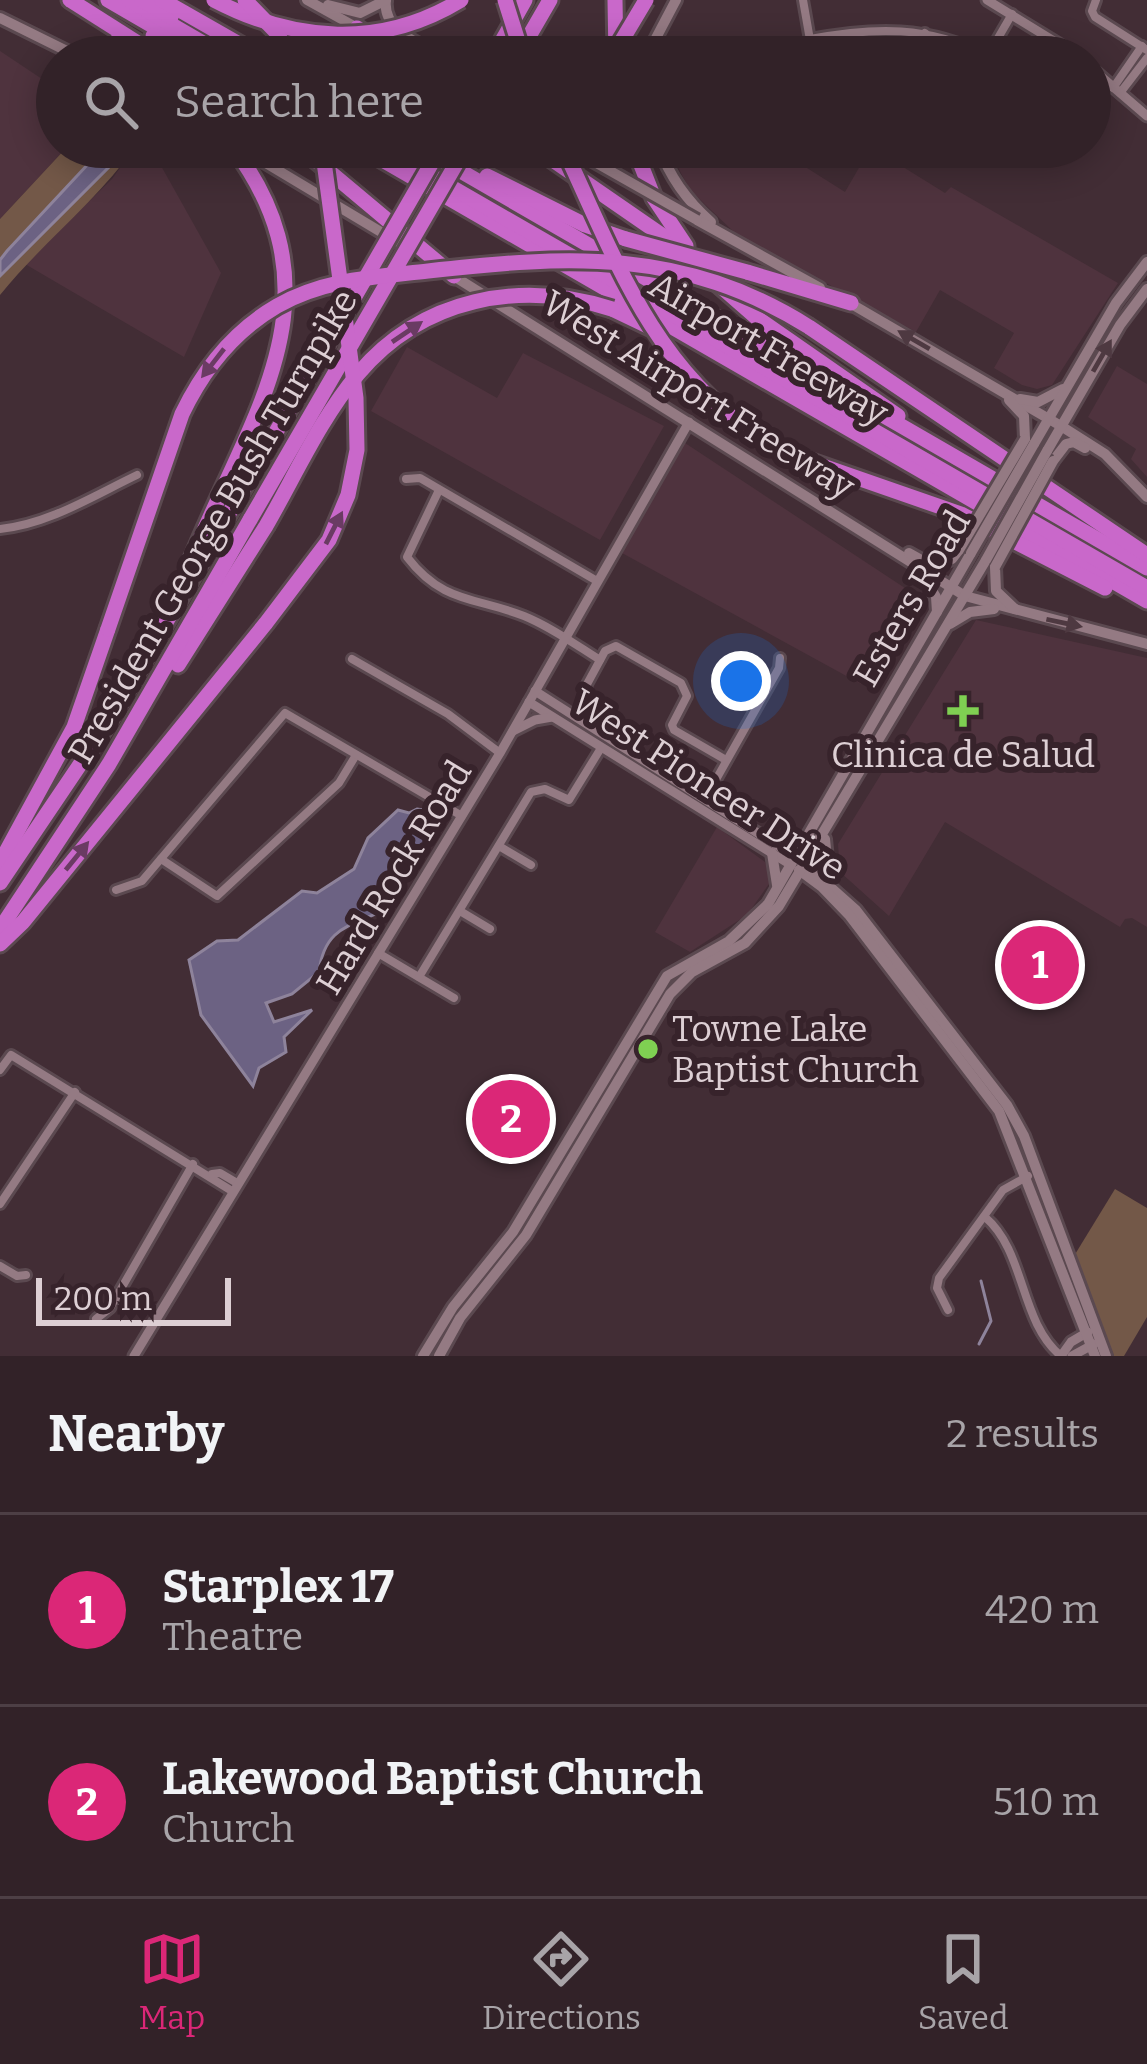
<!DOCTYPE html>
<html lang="en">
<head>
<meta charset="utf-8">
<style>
  :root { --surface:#322228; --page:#3d2f34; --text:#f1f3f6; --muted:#a8a4a8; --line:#4d3f45; --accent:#db2777 }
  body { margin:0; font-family:Bitter,serif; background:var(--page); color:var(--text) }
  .scale { position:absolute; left:36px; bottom:30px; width:195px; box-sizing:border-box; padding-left:12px; border:6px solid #ddcfd4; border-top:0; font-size:33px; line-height:42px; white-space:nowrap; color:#ddcfd4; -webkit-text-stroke:9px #37232b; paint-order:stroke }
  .you { position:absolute; left:741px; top:681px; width:42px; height:42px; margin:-30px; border:9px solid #fff; border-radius:50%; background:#1a73e8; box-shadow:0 0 0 18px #1a73e833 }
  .badge { display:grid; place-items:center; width:78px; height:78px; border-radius:50%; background:var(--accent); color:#fff; font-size:39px; font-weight:700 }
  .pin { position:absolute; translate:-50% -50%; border:6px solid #fff; box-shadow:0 3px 12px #0006 }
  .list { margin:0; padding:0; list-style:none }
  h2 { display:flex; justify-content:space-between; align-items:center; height:156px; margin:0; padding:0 48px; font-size:51px }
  h2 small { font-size:39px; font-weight:400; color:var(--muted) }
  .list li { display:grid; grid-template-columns:78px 1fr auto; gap:36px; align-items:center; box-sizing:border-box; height:192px; padding:0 48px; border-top:3px solid var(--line) }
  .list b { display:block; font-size:45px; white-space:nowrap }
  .list p { margin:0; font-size:39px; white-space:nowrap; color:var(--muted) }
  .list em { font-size:39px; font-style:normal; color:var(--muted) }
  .icon { flex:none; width:66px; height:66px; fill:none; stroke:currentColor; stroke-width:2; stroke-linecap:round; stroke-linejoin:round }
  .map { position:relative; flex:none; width:1147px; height:1356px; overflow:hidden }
  .search { position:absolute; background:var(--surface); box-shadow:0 6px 30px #0003; left:36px; right:36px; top:36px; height:132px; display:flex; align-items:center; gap:30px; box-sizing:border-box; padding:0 42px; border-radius:66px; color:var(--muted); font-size:45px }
  .sheet { height:540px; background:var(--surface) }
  nav { display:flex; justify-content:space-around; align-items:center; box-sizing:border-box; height:168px; border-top:3px solid var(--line); background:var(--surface); font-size:33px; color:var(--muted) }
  nav a { display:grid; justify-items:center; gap:6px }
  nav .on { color:var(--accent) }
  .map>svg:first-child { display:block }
  .built { fill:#4f333e }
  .green { fill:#735848 }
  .water { fill:#6c6283; stroke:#8e839b; stroke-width:3 }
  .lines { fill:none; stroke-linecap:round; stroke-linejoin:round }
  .stream { stroke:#8e839b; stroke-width:3 }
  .minor-casing { stroke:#5b4950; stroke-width:14 }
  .tertiary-casing { stroke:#5b4950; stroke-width:15 }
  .secondary-casing { stroke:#5b4950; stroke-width:16 }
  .motorway-casing { stroke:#5b4950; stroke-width:21 }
  .minor { stroke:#947a83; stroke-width:8 }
  .tertiary { stroke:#947a83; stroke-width:9 }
  .secondary { stroke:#947a83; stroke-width:10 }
  .motorway { stroke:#c968ca; stroke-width:15 }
  .secondary-bridge-casing { stroke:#5b4950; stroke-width:16; stroke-linecap:butt }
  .motorway-bridge-casing { stroke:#5b4950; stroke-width:21; stroke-linecap:butt }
  .secondary-bridge { stroke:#947a83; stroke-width:10 }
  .motorway-bridge { stroke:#c968ca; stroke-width:15 }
  .oneway { fill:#6a3b63 }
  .oneway2 { fill:#4e3941 }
  .poi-dot { fill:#7fd052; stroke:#37232b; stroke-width:4.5 }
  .labels { text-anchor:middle; stroke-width:12; stroke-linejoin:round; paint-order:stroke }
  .street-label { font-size:36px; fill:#ddcfd4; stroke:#37232b }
  .poi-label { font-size:36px; fill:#ddcfd4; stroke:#37232b }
</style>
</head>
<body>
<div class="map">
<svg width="1147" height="1356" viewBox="0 0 1147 1356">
  <rect width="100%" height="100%" fill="#422d35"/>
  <g class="built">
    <polygon points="0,51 57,89 57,147 67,147 0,219"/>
    <polygon points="135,147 160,164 221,273 184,357 25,264 112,179"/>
    <polygon points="667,147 802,147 807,168 845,192 871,147 945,193 951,187 1118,283 1052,385 1037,389 1022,385 994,368 1014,333 940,290 916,332 736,234 690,190"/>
    <polygon points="407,347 497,398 523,353 664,426 600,540 371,411"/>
    <polygon points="1117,366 1147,384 1147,477 1131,459 1136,449 1088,417"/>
    <polygon points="685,443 911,592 861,684 622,553"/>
    <polygon points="976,620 1147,658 1147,927 1132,918 1125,919 1120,927 945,822 889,916 840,872 838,844"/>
    <polygon points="717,827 765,862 771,881 747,915 690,952 655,932"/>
  </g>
  <g class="green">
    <path d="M 67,147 L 135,147 C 96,202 42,243 0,295 L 0,219 Z"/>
    <polygon points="1115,1189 1147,1208 1147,1317 1124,1356 1114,1356 1074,1256"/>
  </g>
  <g class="water">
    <polygon points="104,147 124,147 111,165 0,276 0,260 7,251"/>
    <path d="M 417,809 L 436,812 C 437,830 431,851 415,862 L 405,852 L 398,854 L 396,903 C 360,927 325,920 319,972 L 292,994 L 266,1003 L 274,1022 L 312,1010 L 284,1037 L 286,1052 L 259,1068 L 253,1086 L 201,1015 L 189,960 L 217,941 L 238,940 L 302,891 L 317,893 L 354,869 L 368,838 L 398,810 L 409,813 Z"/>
  </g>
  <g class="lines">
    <polyline class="stream" points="979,1344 991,1321 981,1281"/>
    <defs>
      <g id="minor">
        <polyline points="803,0 813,57"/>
        <polyline points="1096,0 1092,11 1095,17 1147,50"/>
        <path d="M 810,39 C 874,27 929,25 988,56"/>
        <polyline points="913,57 925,33"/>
        <polyline points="987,57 1012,14"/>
        <polyline points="1113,88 1142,46"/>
        <polyline points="1120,93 1147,58"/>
        <polyline points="929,147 934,147"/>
        <polyline points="406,479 420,478 597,581"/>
        <path d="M 439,490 L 407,557 C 443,604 476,597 524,616 C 551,627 576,645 600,660"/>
        <path d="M 0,529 C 49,524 93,496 137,475"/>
        <polyline points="352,659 448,714 500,753"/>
        <polyline points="589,695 586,686 605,651 616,646 681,683 687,696 672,725 674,730 726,760"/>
        <polyline points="705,799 779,668 780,658"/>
        <polyline points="499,846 531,865"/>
        <polyline points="161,859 217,896 339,783 356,755"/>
        <polyline points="116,890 142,881 285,713 462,816"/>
        <polyline points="460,911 490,929"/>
        <polyline points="378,953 454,998"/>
        <polyline points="419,977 531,792 545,789 569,800 601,748"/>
        <polyline points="0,1070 11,1055 232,1191"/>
        <polyline points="212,1174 220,1173 237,1183"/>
        <polyline points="0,1204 75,1092"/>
        <path d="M 985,1217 C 1026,1252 1019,1321 1061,1356"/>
        <polyline points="0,1266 17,1276 26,1275"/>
        <polyline points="948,1310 937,1288 939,1278 1003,1190 1028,1176"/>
        <polyline points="96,1319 110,1308 193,1164"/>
      </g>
      <g id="tertiary">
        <polyline points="987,0 1080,57"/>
        <polyline points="1090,67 1147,116"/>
        <polyline points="535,691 795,857"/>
        <polyline points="529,702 791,865"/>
        <polyline points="513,731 535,720 552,717"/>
        <polyline points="134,1356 500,753 689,422"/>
        <polyline points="1061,1356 1071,1342 1088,1332"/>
        <polyline points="1072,1356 1094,1344"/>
      </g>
      <g id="secondary">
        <polyline points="307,0 361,30"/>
        <path d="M 386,0 C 382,32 420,43 444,57"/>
        <polyline points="328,5 360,13 386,0"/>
        <polyline points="0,18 79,57"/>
        <polyline points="646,57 676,0"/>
        <polyline points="239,147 411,250"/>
        <polyline points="569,147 591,160"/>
        <path d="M 659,147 C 670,178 687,201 711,222"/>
        <polyline points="697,220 820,288"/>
        <polyline points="452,275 965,596 1147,644"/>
        <polyline points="848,302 1061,426 1105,454 1147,497"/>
        <polyline points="1020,399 1038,402 1063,389"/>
        <polyline points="1009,400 1024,416 1025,439"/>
        <polyline points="1034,444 1116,303 1147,262"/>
        <polyline points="1047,451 1120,325 1147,289"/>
        <polyline points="1053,461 1066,444 1074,442 1085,448"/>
        <polyline points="909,553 934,567 952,559 959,550"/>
        <polyline points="995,567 996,591 1015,609"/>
        <polyline points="923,575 936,597 937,612"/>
        <polyline points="950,624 970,612 994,609"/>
        <polyline points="825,839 829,880"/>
        <polyline points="772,853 777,885"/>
        <polyline points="801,861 856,910 1007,1105 1024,1136 1106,1356"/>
        <polyline points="799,870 822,887 849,915 999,1111 1095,1356"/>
        <polyline points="423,1356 453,1307 513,1232 667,976 729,941 768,904 971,553"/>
        <polyline points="439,1356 460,1318 526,1235 670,994 692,972 745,943 779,906 986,560"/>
      </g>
      <g id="motorway">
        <polyline points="70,0 160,57"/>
        <polyline points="108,0 206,57"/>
        <polyline points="129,0 227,57"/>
        <polyline points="142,0 171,17"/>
        <polyline points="162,0 262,57"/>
        <polyline points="615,0 616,57"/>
        <polyline points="357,28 399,57"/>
        <polyline points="153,36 182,57"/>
        <polyline points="118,39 139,57"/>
        <polyline points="493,57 525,0"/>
        <polyline points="517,57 550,0"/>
        <polyline points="300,147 454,276"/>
        <polyline points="360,147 1147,601"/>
        <polyline points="382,147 1147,588"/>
        <polyline points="419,147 1147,568"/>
        <polyline points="534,147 663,236 757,318 898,416"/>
        <polyline points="634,147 654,198 686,246"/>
        <polyline points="487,176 585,225 626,239"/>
        <polyline points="747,272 851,303"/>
        <polyline points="612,309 658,331"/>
        <polyline points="809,327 1147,555"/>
        <polyline points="752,432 797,457 961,514 1105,588"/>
        <path d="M 188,569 C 245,421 348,301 233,147"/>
        <polyline points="178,665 266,526"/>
        <polyline points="0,863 74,727 108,629"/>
        <polyline points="0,883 106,726 346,311"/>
        <polyline points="0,929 109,764 251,518"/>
        <polyline points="0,944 23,922 266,623"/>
      </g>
    </defs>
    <use href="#minor" class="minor-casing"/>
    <use href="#tertiary" class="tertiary-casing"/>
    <use href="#secondary" class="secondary-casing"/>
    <use href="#motorway" class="motorway-casing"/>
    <use href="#minor" class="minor"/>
    <use href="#tertiary" class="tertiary"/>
    <use href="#secondary" class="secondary"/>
    <use href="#motorway" class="motorway"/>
    <defs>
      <g id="secondary-bridge">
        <polyline points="591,160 697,220"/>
        <polyline points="959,550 1025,439"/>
        <polyline points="971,553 1034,444"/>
        <polyline points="986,560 1047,451"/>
        <polyline points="995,567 1053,461"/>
      </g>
      <g id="motorway-bridge">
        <path d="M 214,0 C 294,42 381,49 461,0"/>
        <polyline points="245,0 276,32 292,57"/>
        <polyline points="505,0 523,57"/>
        <polyline points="612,57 646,0"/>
        <path d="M 563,147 C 613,253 651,364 752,432"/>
        <polyline points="626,239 747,272"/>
        <polyline points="354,298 441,147"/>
        <polyline points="251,518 463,152"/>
        <path d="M 266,526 C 295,476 320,419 358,374 C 422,298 520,279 612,309"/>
        <polyline points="266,623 329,540 348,495 357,450 356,398 322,147"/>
        <path d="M 108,629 L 182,414 C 203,370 234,331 277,306 C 324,279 376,277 428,271 C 570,255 683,248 809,327"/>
      </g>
    </defs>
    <use href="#secondary-bridge" class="secondary-bridge-casing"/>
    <use href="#motorway-bridge" class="motorway-bridge-casing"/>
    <use href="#secondary-bridge" class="secondary-bridge"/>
    <use href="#motorway-bridge" class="motorway-bridge"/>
  </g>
  <defs><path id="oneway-solid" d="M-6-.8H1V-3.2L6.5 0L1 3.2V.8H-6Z" transform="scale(3)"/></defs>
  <g class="oneway">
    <use href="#oneway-solid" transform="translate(407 332) rotate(-34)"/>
    <use href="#oneway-solid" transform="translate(213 363) rotate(128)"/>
    <use href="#oneway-solid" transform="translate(334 528) rotate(-63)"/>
    <use href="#oneway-solid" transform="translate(77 856) rotate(-51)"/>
  </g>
  <g class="oneway2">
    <use href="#oneway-solid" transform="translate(914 340) rotate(-150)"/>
    <use href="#oneway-solid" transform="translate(1102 356) rotate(-60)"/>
    <use href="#oneway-solid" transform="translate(1064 623) rotate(12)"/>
  </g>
  <g class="poi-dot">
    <path d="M957 693h12v12h12v12h-12v12h-12v-12h-12v-12h12z"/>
    <circle cx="648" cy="1049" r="12"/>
  </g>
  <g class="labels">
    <g class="street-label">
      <text transform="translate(769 348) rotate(30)" y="13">Airport Freeway</text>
      <text transform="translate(699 394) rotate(32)" y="13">West Airport Freeway</text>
      <text transform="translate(212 526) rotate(-60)" y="13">President George Bush Turnpike</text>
      <text transform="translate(911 598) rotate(-60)" y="13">Esters Road</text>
      <text transform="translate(709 784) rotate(33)" y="13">West Pioneer Drive</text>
      <text transform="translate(393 877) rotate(-59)" y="13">Hard Rock Road</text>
    </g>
    <g class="poi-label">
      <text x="963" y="767">Clinica de Salud</text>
      <text x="672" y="1041" text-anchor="start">Towne Lake<tspan x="672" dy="41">Baptist Church</tspan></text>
    </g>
  </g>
</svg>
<div class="scale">200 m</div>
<div class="you"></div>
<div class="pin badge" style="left:1040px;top:965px">1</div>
<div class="pin badge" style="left:511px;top:1119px">2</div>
<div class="search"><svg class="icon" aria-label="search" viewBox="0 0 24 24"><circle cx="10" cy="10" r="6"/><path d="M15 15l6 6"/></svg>Search here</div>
</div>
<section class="sheet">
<h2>Nearby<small>2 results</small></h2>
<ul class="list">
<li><span class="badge">1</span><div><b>Starplex 17</b><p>Theatre</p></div><em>420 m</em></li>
<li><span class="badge">2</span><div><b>Lakewood Baptist Church</b><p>Church</p></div><em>510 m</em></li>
</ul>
</section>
<nav>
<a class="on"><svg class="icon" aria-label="map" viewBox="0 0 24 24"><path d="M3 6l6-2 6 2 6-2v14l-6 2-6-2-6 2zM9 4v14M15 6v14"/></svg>Map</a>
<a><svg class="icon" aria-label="directions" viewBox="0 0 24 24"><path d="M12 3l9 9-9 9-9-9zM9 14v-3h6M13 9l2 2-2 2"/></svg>Directions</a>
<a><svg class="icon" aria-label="saved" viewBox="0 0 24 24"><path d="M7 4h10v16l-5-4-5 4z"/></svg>Saved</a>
</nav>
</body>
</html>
